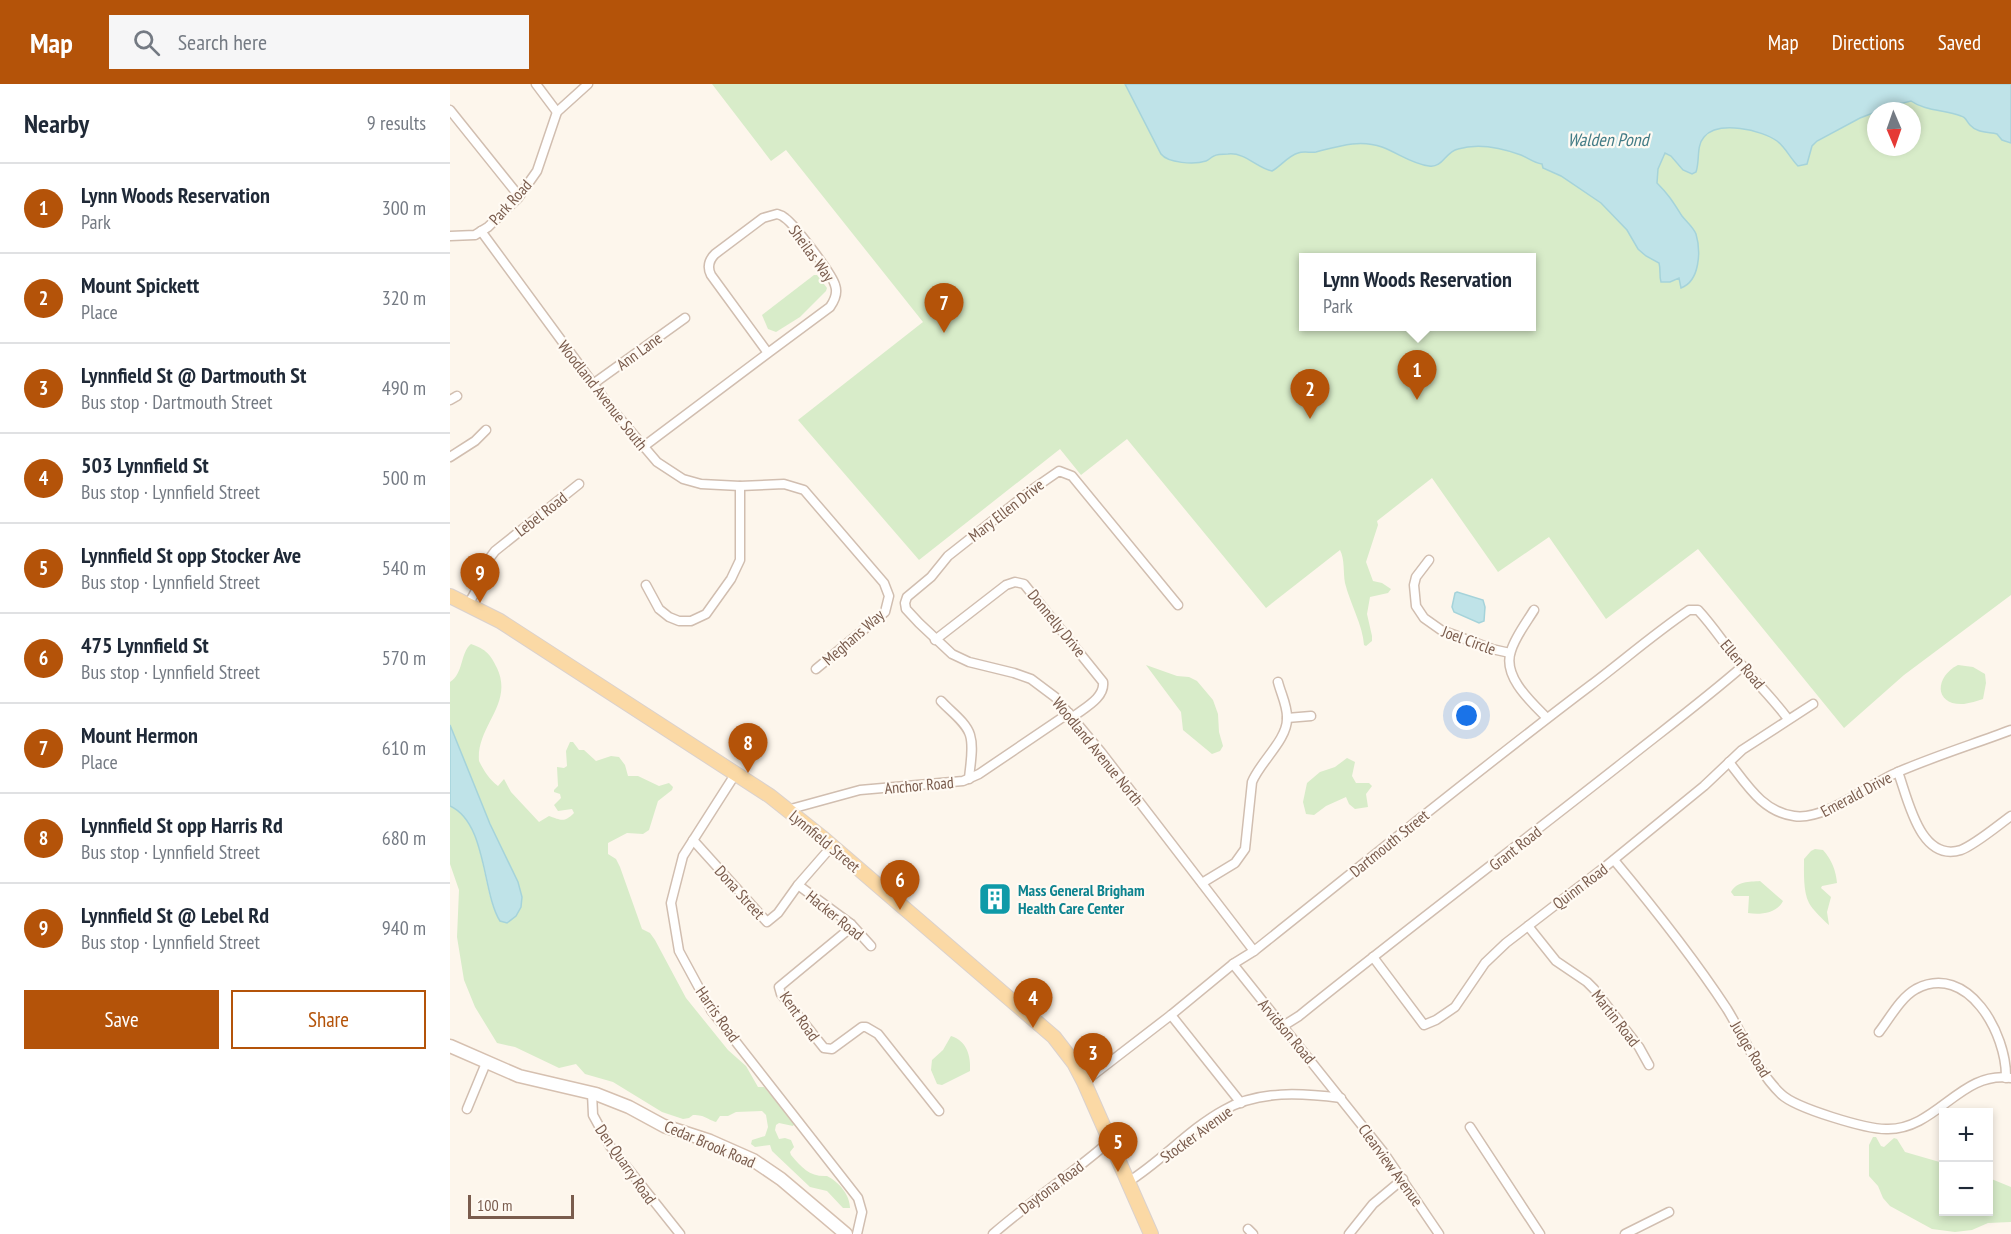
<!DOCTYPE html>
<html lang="en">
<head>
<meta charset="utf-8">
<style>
  :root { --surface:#fff; --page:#f6f6f7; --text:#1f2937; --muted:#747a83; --line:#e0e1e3; --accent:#b45309 }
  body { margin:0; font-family:"PT Sans Narrow",sans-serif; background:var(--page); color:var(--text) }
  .controls { position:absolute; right:18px; bottom:18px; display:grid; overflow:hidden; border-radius:0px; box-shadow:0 3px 9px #0003 }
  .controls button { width:54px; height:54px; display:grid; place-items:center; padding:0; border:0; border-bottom:2px solid var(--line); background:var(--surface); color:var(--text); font:30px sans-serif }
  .compass { position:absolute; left:1417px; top:18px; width:54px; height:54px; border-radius:50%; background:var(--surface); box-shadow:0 3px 9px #0003; rotate:178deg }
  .scale { position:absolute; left:18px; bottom:15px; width:106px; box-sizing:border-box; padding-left:6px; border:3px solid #7a5c4d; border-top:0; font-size:16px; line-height:21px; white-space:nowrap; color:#7a5c4d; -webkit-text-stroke:4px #fffaf3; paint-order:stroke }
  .you { position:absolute; left:1017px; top:632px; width:21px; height:21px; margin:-15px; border:4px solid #fff; border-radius:50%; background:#1a73e8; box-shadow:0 0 0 9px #1a73e833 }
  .badge { display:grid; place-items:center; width:39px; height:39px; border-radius:50%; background:var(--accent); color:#fff; font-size:20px; font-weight:700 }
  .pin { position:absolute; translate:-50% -50px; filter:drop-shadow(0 2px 3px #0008) }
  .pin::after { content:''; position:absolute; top:32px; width:21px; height:18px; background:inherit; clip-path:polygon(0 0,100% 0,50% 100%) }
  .popup { position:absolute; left:849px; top:169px; width:237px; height:78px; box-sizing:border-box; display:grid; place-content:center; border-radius:0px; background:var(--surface); filter:drop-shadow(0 2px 4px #0005); font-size:20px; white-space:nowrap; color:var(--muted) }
  .popup b { font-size:22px; color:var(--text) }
  .popup::after { content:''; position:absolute; left:50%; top:100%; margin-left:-12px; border:12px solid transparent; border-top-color:var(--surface) }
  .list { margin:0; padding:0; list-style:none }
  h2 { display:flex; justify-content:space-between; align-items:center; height:78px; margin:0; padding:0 24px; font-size:26px }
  h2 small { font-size:20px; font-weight:400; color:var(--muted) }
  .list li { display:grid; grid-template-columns:39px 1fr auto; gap:18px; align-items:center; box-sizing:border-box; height:90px; padding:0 24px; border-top:2px solid var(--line) }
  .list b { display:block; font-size:22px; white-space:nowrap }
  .list p { margin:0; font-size:20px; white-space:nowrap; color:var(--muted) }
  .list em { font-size:20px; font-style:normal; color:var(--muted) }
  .actions { display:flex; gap:12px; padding:18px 24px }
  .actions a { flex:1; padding:14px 0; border:2px solid var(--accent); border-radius:0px; text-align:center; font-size:21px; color:var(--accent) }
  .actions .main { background:var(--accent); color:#fff }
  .icon { flex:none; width:33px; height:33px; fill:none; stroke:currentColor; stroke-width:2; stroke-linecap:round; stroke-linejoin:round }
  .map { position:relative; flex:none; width:1561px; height:1150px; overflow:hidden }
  header { display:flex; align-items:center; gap:36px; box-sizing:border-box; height:84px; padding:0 30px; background:var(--accent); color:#fff }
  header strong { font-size:28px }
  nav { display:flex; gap:33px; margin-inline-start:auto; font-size:21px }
  .search { width:420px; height:54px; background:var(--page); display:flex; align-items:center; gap:15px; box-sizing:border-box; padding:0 21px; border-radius:0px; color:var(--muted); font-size:22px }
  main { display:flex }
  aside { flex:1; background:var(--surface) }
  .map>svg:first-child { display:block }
  .green { fill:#d8ecc9; fill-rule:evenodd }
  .water { fill:#bfe3e8; stroke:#a5d3da; stroke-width:1.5 }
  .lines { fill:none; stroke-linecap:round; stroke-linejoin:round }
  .street-casing { stroke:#d1beb0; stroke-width:11 }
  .secondary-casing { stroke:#d6c0b0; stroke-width:15 }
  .primary-casing { stroke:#dad1cd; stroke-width:16 }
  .street { stroke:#fff; stroke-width:8 }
  .secondary { stroke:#fff; stroke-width:12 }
  .primary { stroke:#fbd9a5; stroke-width:14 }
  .labels { text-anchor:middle; stroke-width:4.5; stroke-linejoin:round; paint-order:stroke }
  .street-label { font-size:16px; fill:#7a5c4d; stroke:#fffaf3 }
  .culture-label { font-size:16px; font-weight:bold; fill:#0d838f; stroke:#fffaf3; text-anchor:start }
  .water-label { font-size:18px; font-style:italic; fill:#437c86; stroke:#fffaf3 }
</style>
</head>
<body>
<header>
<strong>Map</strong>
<div class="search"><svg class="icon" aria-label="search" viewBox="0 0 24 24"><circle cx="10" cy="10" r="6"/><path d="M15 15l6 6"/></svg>Search here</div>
<nav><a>Map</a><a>Directions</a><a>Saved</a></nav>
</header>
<main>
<aside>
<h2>Nearby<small>9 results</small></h2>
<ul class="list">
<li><span class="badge">1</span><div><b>Lynn Woods Reservation</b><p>Park</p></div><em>300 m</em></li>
<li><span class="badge">2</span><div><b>Mount Spickett</b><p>Place</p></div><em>320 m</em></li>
<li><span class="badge">3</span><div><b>Lynnfield St @ Dartmouth St</b><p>Bus stop · Dartmouth Street</p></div><em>490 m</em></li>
<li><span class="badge">4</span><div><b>503 Lynnfield St</b><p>Bus stop · Lynnfield Street</p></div><em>500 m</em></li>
<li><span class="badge">5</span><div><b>Lynnfield St opp Stocker Ave</b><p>Bus stop · Lynnfield Street</p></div><em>540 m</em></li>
<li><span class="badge">6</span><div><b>475 Lynnfield St</b><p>Bus stop · Lynnfield Street</p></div><em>570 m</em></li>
<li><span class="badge">7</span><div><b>Mount Hermon</b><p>Place</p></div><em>610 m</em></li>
<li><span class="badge">8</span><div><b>Lynnfield St opp Harris Rd</b><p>Bus stop · Lynnfield Street</p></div><em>680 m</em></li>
<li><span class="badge">9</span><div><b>Lynnfield St @ Lebel Rd</b><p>Bus stop · Lynnfield Street</p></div><em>940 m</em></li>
</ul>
<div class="actions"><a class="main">Save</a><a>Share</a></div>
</aside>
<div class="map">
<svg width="1561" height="1150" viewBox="0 0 1561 1150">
  <rect width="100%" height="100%" fill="#fdf6ec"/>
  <g class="green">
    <path d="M 262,0 L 1561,0 L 1561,511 L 1454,591 L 1394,644 L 1248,465 L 1156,535 L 1099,453 L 1048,488 L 982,394 L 927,437 L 928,441 L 916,478 L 923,497 L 932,499 L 941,505 L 938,509 L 920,513 L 917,530 L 922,552 L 922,557 L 916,562 L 914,561 C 913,542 900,519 895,499 C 893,488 895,476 890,466 L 816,524 L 677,355 L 631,391 L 610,365 L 469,476 L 348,336 L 473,238 L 336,66 L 321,77 ZM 1426,27 L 1462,27 L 1462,63 L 1426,63 ZM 853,174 L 1081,174 L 1081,242 L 853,242 Z"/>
    <polygon points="364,191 367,191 377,204 376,207 350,233 326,248 318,245 312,231"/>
    <path d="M 21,560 C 36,565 41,571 47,584 C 64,620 26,642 29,677 C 34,687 39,695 48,702 L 54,695 L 61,708 L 89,738 L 99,732 C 111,736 114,739 124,729 L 122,725 L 108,727 L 104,721 L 111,714 L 110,710 L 104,708 L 104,706 L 108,702 L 107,683 L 114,684 L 117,682 L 116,667 L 120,658 L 123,658 L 129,666 L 134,666 L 146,677 L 161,672 L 169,673 L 175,681 L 178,692 L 188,692 L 209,702 L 219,699 L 223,703 L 222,706 L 208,717 L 199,746 L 193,750 L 177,749 L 158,759 L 158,770 L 166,775 L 170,783 L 192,845 L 200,849 L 205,856 L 236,914 L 278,966 L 296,982 L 308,1003 L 314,1003 L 345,1039 L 343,1042 L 329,1039 L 326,1041 L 325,1046 L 329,1055 L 335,1054 L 341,1056 L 344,1063 L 340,1068 L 341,1071 C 352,1084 360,1093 377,1092 C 389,1098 400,1111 400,1124 L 393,1124 L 377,1107 L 360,1103 L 322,1067 L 320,1061 L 305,1063 L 301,1060 L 302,1056 L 315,1052 L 318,1043 L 316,1031 L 312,1027 L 286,1028 L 278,1032 L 270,1032 L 266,1038 C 256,1035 256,1031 243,1031 L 239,1034 L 233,1035 L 212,1028 L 163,998 L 135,990 L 126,980 L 109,984 L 65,963 L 47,959 L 25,923 L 14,896 L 7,853 L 9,806 L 0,780 L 0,722 C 37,739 31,808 50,837 L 71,823 L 72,813 L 68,798 L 40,740 L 0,641 L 0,598 C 14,589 10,569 21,560 Z"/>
    <polygon points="696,581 727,592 739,593 747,597 763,616 768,630 769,648 773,662 770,667 762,670 733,646 731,628"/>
    <path d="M 1508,581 L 1523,583 L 1535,590 L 1536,599 L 1533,615 C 1527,617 1520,619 1514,620 C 1484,622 1484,593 1508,581 Z"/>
    <polygon points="897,674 905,678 902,692 906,699 919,699 922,702 916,710 918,723 905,725 899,720 896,713 876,722 864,731 856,730 853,718 857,699 870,688 885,683"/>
    <path d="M 1365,765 L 1373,766 C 1382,776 1386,787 1387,799 L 1372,802 L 1371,804 L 1381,813 L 1377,828 L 1379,841 C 1374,837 1362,825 1359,819 C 1353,808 1354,788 1354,775 L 1361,767 Z"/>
    <path d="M 1310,797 L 1333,817 C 1327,829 1311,831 1298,829 L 1299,812 L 1284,812 L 1281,808 C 1287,797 1299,798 1310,797 Z"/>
    <path d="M 501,952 C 517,957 521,972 520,987 L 492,1001 L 487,1000 L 481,986 L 482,976 L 493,966 Z"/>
    <polygon points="1423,1053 1426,1053 1431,1062 1434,1063 1444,1054 1447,1055 1455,1068 1493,1079 1494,1128 1538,1128 1539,1094 1561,1103 1561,1138 1538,1139 1522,1146 1505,1148 1482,1145 1440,1122 1433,1114 1428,1102 1419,1092 1419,1061"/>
  </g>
  <g class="water">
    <path d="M 675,0 L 1561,0 L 1561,59 L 1552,56 L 1547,50 C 1538,48 1527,49 1520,41 C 1517,38 1516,33 1511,32 C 1495,26 1475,27 1461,17 L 1441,22 L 1410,34 L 1367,57 L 1362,62 L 1357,80 L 1348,82 C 1340,74 1336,64 1327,57 C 1312,46 1268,36 1254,53 C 1246,62 1250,77 1246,88 L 1242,90 L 1233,86 L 1221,72 L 1215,69 L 1208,85 L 1207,99 C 1219,111 1223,118 1232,132 C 1236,137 1244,144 1246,150 C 1251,167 1250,197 1231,204 L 1229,194 L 1220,198 L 1211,198 C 1209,192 1211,186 1209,179 L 1196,172 L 1188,165 L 1177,146 L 1151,119 L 1111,92 L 1093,84 L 1092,80 C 1084,79 1078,74 1071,71 C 1052,64 1028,59 1008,65 C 995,68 993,84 979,82 C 962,80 948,69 932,63 C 910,55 889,62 866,68 C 861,69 853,67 848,69 C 838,72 831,82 822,87 C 807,84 795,68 778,70 C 774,70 767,70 764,72 C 761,73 759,76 756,77 C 744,81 718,79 711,70 Z"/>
    <polygon points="1007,508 1033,516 1035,523 1034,537 1029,539 1004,528 1002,523 1005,509"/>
    <path d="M 0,641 L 40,740 L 68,798 L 72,813 L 71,823 L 66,832 L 57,839 L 50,837 C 32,809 37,739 0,722 Z"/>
  </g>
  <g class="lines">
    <defs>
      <g id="street">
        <polyline points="86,0 107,28"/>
        <polyline points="0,26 69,112"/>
        <polyline points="31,147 161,324 207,378 233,395 251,400 290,402 334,400 354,406 434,499 439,512 435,528 366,585"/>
        <polyline points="0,152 25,151 38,143 68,114 87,87 107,28 138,0"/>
        <polyline points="143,300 235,234"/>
        <polyline points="0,316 7,312"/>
        <path d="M 193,363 L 318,269 L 261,191 C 257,183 259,176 265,170 L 313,134 L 327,130 C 331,131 332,131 335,134 C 344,140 382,190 385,201 C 388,209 385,216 380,223 L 318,269"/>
        <polyline points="0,373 25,357 36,346"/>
        <polyline points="979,476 966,493 964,501 966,522 974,534 991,546 1042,565 1060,569"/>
        <polyline points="196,501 209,525 219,533 229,537 241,537 256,530 281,495 290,476 290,402"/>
        <polyline points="18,521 34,492 36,479 45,467 129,400"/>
        <polyline points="728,521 622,392 609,387 583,405 498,472 481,493 457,513 455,519 456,525 469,539 502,570 519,578 564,589 581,595 605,613 651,668 804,867"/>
        <path d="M 1084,526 C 1076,539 1065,553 1061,567 C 1052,592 1081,618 1097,634"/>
        <path d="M 485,556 L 556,501 L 565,498 L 574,500 L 653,598 C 655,614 634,624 623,633"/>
        <path d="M 491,617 C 500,627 516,638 520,651 C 524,664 520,681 519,695"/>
        <polyline points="837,634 861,632"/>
        <path d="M 1279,678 C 1297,701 1313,728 1344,732 C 1375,737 1419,700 1448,688 C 1485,672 1524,660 1561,646"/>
        <path d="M 1448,688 C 1458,715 1470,779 1511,766 C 1526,760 1547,742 1561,732"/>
        <polyline points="286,689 233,772 221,819 229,867 261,926 408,1114 412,1128 407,1150"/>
        <polyline points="337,726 410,706 513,697 529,690 619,629"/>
        <polyline points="243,756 317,838 328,829 348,801 382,762"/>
        <path d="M 1164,776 C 1204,824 1243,873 1277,925 C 1295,954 1306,986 1331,1010 C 1345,1024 1418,1046 1438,1045 C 1487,1045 1511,986 1561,994"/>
        <path d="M 752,799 L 785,779 L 795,765 L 802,698 C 810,678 837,656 837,635 C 838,623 831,610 828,598"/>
        <polyline points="348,801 401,840 421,862"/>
        <polyline points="401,840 398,846 329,903 331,910 374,964 382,965 412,943 416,943 428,950 489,1027"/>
        <polyline points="1078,842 1106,877 1137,898 1144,905 1189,963 1199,981"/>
        <polyline points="923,873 974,941 986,936 1005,923 1035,879 1056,859 1156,782 1254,702 1292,666 1363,620"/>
        <polyline points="783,880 934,1069 989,1150"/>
        <polyline points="721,931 791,1019"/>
        <path d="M 833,942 L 849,932 C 957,845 1067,762 1176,676 C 1215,645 1255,615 1293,582"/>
        <path d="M 1429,948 C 1440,934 1450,914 1466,905 C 1518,878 1557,950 1556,994"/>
        <path d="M 634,998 L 721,931 L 783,880 L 804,867 C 916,778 1027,687 1141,601 C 1174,576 1205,549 1239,526 L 1248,526 C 1262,541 1273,558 1286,574 C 1302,595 1322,613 1338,635"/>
        <polyline points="142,1009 143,1031 160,1062 230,1150"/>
        <polyline points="17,1025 36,979"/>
        <polyline points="1020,1043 1090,1150"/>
        <path d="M 678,1098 C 712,1077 739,1045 774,1026 C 809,1006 852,1009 891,1014"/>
        <polyline points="798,1145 803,1150"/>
        <path d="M 543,1150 C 581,1117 622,1090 660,1057"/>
        <polyline points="899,1150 923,1120 953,1095"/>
        <polyline points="1175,1150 1219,1128"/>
      </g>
      <polyline id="secondary" points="0,962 69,992 146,1010 179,1023 214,1042 260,1057 303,1076 331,1095 396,1150"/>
      <polyline id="primary" points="0,512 50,537 320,712 374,755 604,953 624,979 634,998 701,1150"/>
    </defs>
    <use href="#street" class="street-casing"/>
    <use href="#secondary" class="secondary-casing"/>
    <use href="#primary" class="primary-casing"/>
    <use href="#street" class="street"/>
    <use href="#secondary" class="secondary"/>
    <use href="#primary" class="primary"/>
  </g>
  <defs>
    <symbol id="building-square" viewBox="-11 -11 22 22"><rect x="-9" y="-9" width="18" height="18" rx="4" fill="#0f9aa8" stroke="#fffaf3"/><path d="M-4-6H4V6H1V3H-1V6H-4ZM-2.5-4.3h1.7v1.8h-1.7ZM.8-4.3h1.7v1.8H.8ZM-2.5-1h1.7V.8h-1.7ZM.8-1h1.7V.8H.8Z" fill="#fff"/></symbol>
  </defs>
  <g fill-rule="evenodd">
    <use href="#building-square" x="526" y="796" width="38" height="38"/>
  </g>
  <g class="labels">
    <g class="street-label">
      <text transform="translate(60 118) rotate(-48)" y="6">Park Road</text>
      <text transform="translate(362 169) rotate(54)" y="6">Sheilas Way</text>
      <text transform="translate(189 267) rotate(-36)" y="6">Ann Lane</text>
      <text transform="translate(153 311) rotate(52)" y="6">Woodland Avenue South</text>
      <text transform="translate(556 426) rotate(-38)" y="6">Mary Ellen Drive</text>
      <text transform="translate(91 430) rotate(-38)" y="6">Lebel Road</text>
      <text transform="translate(607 539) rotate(51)" y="6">Donnelly Drive</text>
      <text transform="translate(403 553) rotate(-41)" y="6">Meghans Way</text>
      <text transform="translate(1019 556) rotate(20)" y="6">Joel Circle</text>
      <text transform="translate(1293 580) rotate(50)" y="6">Ellen Road</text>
      <text transform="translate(648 667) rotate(51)" y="6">Woodland Avenue North</text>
      <text transform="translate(469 701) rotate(-5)" y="6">Anchor Road</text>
      <text transform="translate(1406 710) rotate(-28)" y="6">Emerald Drive</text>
      <text transform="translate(375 757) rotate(40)" y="6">Lynnfield Street</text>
      <text transform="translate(939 759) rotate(-39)" y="6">Dartmouth Street</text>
      <text transform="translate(1065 764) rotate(-38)" y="6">Grant Road</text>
      <text transform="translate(1130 802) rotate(-37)" y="6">Quinn Road</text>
      <text transform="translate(290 808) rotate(48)" y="6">Dona Street</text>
      <text transform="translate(385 831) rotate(39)" y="6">Hacker Road</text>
      <text transform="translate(268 930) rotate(55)" y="6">Harris Road</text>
      <text transform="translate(350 932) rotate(55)" y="6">Kent Road</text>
      <text transform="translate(1166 934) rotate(52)" y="6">Martin Road</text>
      <text transform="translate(837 947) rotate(50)" y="6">Arvidson Road</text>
      <text transform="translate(1301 965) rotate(59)" y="6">Judge Road</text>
      <text transform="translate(746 1050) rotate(-36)" y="6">Stocker Avenue</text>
      <text transform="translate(260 1060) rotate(23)" y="6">Cedar Brook Road</text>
      <text transform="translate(176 1080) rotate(55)" y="6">Den Quarry Road</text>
      <text transform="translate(941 1081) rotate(54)" y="6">Clearview Avenue</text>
      <text transform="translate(601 1103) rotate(-37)" y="6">Daytona Road</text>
    </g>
    <g class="culture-label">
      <text x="568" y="812">Mass General Brigham<tspan x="568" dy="18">Health Care Center</tspan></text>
    </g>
    <g class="water-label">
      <text x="1158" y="62">Walden Pond</text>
    </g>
  </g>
</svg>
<div class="controls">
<button>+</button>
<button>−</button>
</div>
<svg class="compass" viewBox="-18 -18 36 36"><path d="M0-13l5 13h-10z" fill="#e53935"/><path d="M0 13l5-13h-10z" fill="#747a83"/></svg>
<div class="scale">100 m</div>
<div class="you"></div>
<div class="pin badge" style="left:967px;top:316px">1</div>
<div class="popup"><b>Lynn Woods Reservation</b>Park</div>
<div class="pin badge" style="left:860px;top:335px">2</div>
<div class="pin badge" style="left:643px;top:999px">3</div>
<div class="pin badge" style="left:583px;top:944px">4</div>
<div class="pin badge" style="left:668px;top:1088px">5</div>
<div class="pin badge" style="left:450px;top:826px">6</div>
<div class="pin badge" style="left:494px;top:249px">7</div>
<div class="pin badge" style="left:298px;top:689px">8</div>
<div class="pin badge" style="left:30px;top:519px">9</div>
</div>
</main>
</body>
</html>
